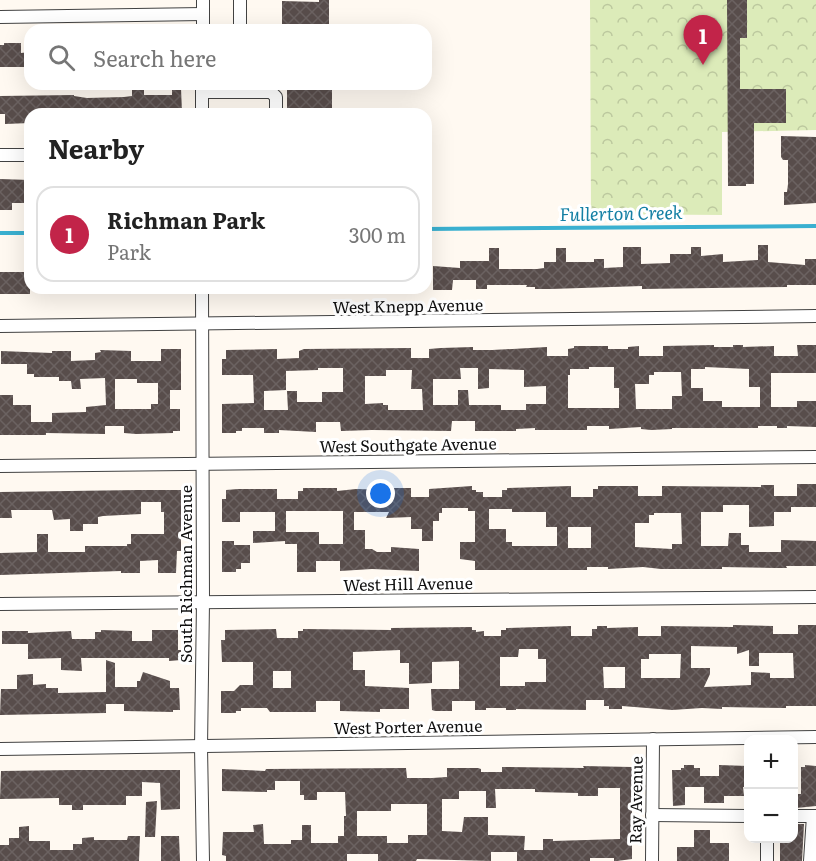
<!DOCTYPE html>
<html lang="en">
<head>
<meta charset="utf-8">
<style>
  :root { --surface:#fff; --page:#f6f6f6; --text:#222; --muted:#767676; --line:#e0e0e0; --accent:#c22449 }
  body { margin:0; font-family:Literata,serif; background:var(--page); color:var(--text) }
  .controls { position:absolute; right:18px; bottom:18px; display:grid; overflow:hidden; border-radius:12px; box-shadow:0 6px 24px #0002 }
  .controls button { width:54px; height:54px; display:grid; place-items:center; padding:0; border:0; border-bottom:2px solid var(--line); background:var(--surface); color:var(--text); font:30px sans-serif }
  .you { position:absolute; left:381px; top:494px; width:21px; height:21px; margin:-15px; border:4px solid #fff; border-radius:50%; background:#1a73e8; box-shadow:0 0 0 9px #1a73e833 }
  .badge { display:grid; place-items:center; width:39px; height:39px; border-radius:50%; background:var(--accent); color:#fff; font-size:20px; font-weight:700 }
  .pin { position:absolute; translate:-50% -50px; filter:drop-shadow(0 2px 3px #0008) }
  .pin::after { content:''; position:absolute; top:32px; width:21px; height:18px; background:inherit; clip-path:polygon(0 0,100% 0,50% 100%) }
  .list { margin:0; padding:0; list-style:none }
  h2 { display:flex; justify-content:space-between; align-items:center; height:78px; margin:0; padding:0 24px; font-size:26px }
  h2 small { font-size:20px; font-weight:400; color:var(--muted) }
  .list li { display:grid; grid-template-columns:39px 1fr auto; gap:18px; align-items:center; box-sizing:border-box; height:96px; margin:0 12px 12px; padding:0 12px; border:2px solid var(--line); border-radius:18px }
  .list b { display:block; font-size:22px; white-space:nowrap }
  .list p { margin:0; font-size:20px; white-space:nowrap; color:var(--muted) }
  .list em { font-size:20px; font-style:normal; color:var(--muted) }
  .icon { flex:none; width:33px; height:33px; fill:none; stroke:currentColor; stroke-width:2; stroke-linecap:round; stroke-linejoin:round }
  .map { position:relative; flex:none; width:816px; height:861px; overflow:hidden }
  .search { position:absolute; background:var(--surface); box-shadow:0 6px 24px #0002; left:24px; top:24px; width:408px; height:66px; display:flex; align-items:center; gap:15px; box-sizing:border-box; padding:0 21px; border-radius:18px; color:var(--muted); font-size:22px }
  .panel { position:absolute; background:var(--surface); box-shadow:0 6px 24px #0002; left:24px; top:108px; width:408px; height:186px; border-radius:18px }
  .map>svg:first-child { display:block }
  .park { fill:url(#park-crowns) }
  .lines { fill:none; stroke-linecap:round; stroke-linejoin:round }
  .stream { stroke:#3ab0d0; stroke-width:4 }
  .building { fill:url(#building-cross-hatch); fill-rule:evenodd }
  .minor-casing { stroke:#424242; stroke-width:14 }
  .minor { stroke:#fff; stroke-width:12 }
  .labels { text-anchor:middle; stroke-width:6; stroke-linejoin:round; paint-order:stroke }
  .street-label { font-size:16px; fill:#0f0f0f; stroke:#fff }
  .water-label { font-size:18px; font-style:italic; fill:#1580a4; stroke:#fff }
</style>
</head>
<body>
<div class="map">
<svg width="816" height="861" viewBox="0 0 816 861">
  <defs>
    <pattern id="park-crowns" width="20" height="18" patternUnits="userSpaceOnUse" patternTransform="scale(1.5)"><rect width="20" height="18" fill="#dcebb9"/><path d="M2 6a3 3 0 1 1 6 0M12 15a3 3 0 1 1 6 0" fill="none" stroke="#bcc89e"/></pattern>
    <pattern id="building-cross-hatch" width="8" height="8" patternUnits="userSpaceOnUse" patternTransform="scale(1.5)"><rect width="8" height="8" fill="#584d4b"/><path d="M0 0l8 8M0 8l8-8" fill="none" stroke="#6b6261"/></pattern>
  </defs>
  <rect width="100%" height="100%" fill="#fff9f1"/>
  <polygon class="park" points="590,0 816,0 816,130 722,132 722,215 591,214"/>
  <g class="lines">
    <g class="stream">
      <polyline points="426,229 816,226"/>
      <polyline points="0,233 30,233"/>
    </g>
  </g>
  <g class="building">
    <polygon points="319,0 329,0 329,30 282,30 282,1 319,2"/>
    <polygon points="727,0 747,0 747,38 740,38 740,89 786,89 786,123 754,123 754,184 746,184 746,186 728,186"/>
    <polygon points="4,43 21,43 21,53 30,52 30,67 0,67 0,45 4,45"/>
    <polygon points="318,84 332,84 332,114 287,114 287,87 318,87"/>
    <polygon points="172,88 181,88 182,112 167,112 167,114 30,114 30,123 5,124 5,114 0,114 0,96 74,95 74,96 87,98 124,97 132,96 132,90 144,90 144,95 172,95"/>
    <polygon points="781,136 816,137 816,203 784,205 784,192 787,192 788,184 788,160 783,160 781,157"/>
    <polygon points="0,179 30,180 30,203 12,203 12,210 0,210"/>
    <polygon points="758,245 768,245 768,262 805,265 805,259 816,259 816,285 787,285 787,287 642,289 642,286 551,289 535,289 535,287 526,287 527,285 487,285 487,289 476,289 476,280 453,280 452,290 433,290 433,266 460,268 460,261 489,261 489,248 499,248 499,269 537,269 544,268 544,262 556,262 556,248 566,248 566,262 594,262 594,259 604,259 604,268 623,267 623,247 641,247 641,264 670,263 670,254 691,254 691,247 701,247 701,256 723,254 723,262 758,260"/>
    <rect x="0" y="272" width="30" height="22"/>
    <path d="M 714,345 L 714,347 L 733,347 L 733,345 L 743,345 L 743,347 L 774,346 L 774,356 L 798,356 L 797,345 L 816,345 L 816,373 L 771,373 L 771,407 L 797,407 L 797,401 L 816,401 L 816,427 L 787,426 L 787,428 L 777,428 L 777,426 L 758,426 L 758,428 L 672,428 L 672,429 L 651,430 L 641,429 L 641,427 L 609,429 L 609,426 L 587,426 L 587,430 L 535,430 L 535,428 L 516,429 L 516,431 L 475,431 L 475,421 L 452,421 L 451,431 L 372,430 L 341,431 L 340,422 L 316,422 L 316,432 L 279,430 L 279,433 L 264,433 L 264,428 L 242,428 L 242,431 L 236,431 L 236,433 L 222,433 L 222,404 L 254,403 L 253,375 L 222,375 L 222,359 L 226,359 L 226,350 L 277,349 L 277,359 L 299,358 L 299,351 L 304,349 L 411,348 L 411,358 L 429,358 L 429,349 L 441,348 L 473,347 L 473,350 L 492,350 L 547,347 L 547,356 L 568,356 L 568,349 L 574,348 L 574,346 L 608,346 L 608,349 L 628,349 L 628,347 L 639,346 L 639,356 L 663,356 L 663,346 ZM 589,367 L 614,367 L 614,388 L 619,388 L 619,408 L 568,408 L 568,375 L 570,375 L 570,369 L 589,369 ZM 705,367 L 749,369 L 749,387 L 760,387 L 760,407 L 722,407 L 722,401 L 703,401 L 703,388 L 691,388 L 691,369 L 705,369 ZM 318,368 L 343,368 L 343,392 L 322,392 L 322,402 L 297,402 L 297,391 L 287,391 L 288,410 L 264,410 L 264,391 L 286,390 L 286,371 L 318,370 ZM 460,368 L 478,368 L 478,389 L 489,388 L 489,369 L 524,370 L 524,387 L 546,386 L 546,404 L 526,404 L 526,410 L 501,410 L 501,405 L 469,405 L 468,390 L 458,390 L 458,405 L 433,405 L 433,379 L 461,379 ZM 386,370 L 412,370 L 411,389 L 422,389 L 423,410 L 388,410 L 388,405 L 383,405 L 383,403 L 365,404 L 365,376 L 386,376 ZM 654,372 L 681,372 L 682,396 L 672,396 L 672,409 L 636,409 L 635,384 L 649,384 L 649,375 L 654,375 Z"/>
    <path d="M 161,349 L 181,349 L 181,390 L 170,390 L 170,409 L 180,409 L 180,431 L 173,431 L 173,433 L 136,434 L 124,433 L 124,426 L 105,426 L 105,434 L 46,433 L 46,435 L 0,435 L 0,395 L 13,395 L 13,405 L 31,405 L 31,422 L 52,422 L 52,413 L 86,412 L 86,407 L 106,405 L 105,378 L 80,379 L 81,389 L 72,389 L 71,381 L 59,381 L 59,377 L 34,377 L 34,374 L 27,374 L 27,364 L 1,364 L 1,351 L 52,353 L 52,351 L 71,351 L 71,361 L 95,360 L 95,353 L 101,352 L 100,350 L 131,351 L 131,361 L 161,361 ZM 115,379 L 137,379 L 137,383 L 158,383 L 158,404 L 151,404 L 151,409 L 115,409 Z"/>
    <path d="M 797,484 L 816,484 L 816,507 L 791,507 L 791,512 L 774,512 L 774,526 L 749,527 L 749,505 L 723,505 L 723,512 L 701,512 L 701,546 L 728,546 L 729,533 L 741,533 L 741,545 L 749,545 L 749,552 L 781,552 L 781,540 L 816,541 L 816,566 L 786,566 L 787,568 L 776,568 L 722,567 L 722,569 L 661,569 L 643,567 L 608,569 L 608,567 L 587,567 L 587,570 L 475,570 L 475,561 L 460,559 L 460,542 L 475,542 L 475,511 L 468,511 L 468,508 L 442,508 L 442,513 L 439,513 L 439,521 L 433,521 L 433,541 L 422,541 L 422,529 L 411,529 L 411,517 L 386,518 L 389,512 L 354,512 L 354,530 L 365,530 L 365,549 L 372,549 L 377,552 L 391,552 L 391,547 L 419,549 L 419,571 L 372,569 L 340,571 L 340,561 L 316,561 L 316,572 L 297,572 L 297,544 L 285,544 L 285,541 L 253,543 L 253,531 L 275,531 L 275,512 L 240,512 L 240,522 L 222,522 L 222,499 L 226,499 L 226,490 L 238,489 L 277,489 L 277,499 L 298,499 L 298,491 L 303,491 L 303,488 L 337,488 L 337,491 L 356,489 L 392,490 L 392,488 L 411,488 L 411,497 L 429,497 L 429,489 L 472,486 L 472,490 L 476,490 L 476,492 L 483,492 L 483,497 L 502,497 L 502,490 L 507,490 L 507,488 L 571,486 L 571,497 L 593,497 L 593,489 L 598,489 L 598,486 L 638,486 L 638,496 L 662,496 L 662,486 L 761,487 L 761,485 L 774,485 L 774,496 L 797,496 ZM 489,509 L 512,509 L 512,512 L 546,512 L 546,527 L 557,527 L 557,546 L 512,546 L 512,542 L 506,542 L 506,529 L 489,529 ZM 286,511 L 343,511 L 343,544 L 319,544 L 319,532 L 286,532 ZM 654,513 L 681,513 L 682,544 L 672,544 L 672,549 L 635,547 L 635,523 L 649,523 L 649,515 L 654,515 ZM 568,527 L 591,527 L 591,548 L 568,548 Z"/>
    <polygon points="138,490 181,490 181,551 177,551 176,573 158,573 158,560 140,561 140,573 121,573 121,571 0,575 0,553 37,552 37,534 48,534 48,552 85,552 85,546 127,546 127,544 131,544 131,534 164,534 164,512 161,512 161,502 141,502 141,514 103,516 98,517 98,524 83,524 83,531 70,531 70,519 54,520 52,510 11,510 12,518 0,518 0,492"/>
    <polygon points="222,541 234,541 234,545 250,545 250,563 241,563 241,569 236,569 236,572 222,572"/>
    <path d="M 733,625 L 773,626 L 773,634 L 798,634 L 798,625 L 816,625 L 816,706 L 786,706 L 786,708 L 722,707 L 722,709 L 702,708 L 672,710 L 622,706 L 622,709 L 609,709 L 609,706 L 604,706 L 604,700 L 586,700 L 586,710 L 516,709 L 516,710 L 506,710 L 506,708 L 486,708 L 486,710 L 475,710 L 475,701 L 452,701 L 452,711 L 435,711 L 432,710 L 431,689 L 459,689 L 459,661 L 432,662 L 432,683 L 409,684 L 409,663 L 400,663 L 400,650 L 353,652 L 353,670 L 365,670 L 365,686 L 409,688 L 409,709 L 380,709 L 380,712 L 340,711 L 340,701 L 316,701 L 316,712 L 270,712 L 267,708 L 241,708 L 241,711 L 236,711 L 236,713 L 221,713 L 221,691 L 234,691 L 240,685 L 253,685 L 253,662 L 222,662 L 221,640 L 225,640 L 225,630 L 276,629 L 277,638 L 298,638 L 298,631 L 303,631 L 303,629 L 391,630 L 391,628 L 472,627 L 472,630 L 476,630 L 476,632 L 484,631 L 484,636 L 501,636 L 501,630 L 506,630 L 506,628 L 571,626 L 571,636 L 592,636 L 592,629 L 597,629 L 597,626 L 607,626 L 607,628 L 638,627 L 638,636 L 661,636 L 661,626 L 733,627 ZM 691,646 L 737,647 L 737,654 L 749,650 L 749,666 L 759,666 L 759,653 L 793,653 L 794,678 L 770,678 L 770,673 L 751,672 L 751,685 L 704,687 L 710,674 L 710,668 L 691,668 ZM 519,649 L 538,649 L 538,659 L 546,659 L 546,682 L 525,682 L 525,686 L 500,686 L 500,657 L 518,657 ZM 649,654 L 681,654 L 680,678 L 641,678 L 641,659 L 649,659 ZM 603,667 L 625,667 L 625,688 L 604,688 ZM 273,671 L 291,671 L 291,688 L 273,688 Z"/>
    <polygon points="101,630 132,631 132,641 152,641 152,630 178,630 178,650 181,650 181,660 169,661 169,658 81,658 82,671 61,670 61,658 28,659 28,644 2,644 2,631 28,631 28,633 71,631 72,639 95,639 95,632 101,632"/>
    <polygon points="106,660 115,663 115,687 137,687 137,681 140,681 143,672 170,681 170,688 179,688 180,710 173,710 173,712 124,711 124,704 106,704 106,713 0,715 1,689 17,689 17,675 33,674 33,685 46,684 46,688 58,688 58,693 106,692"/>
    <polygon points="684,765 694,765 694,768 700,768 700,776 719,776 719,765 748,766 748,787 743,787 744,796 724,796 724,803 704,803 704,787 685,787 685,805 673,806 672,770 681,770 681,768 684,768"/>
    <polygon points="805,765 816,766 816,806 796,808 794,806 794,794 801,794 801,767 805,767"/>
    <path d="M 583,766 L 632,767 L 632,859 L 617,861 L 614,861 L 614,858 L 590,858 L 590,861 L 517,861 L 517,852 L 491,852 L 491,861 L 417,859 L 416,861 L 378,861 L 378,854 L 347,854 L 347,861 L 226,861 L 226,856 L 222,855 L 223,832 L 254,832 L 253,825 L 263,824 L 264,844 L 291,844 L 291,840 L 302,840 L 302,825 L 311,825 L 311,843 L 338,843 L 338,836 L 344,836 L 344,816 L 346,816 L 345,792 L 317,792 L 317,800 L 304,800 L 304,795 L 300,795 L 300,781 L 275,781 L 275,790 L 267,790 L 267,792 L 222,791 L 222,769 L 265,771 L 266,769 L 406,768 L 407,778 L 432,778 L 447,777 L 447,768 L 478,768 L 481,769 L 481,772 L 502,772 L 502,767 L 584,768 ZM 598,788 L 620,788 L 620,839 L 553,841 L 553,839 L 543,839 L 543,850 L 524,850 L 525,836 L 488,835 L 488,817 L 464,817 L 462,832 L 442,831 L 442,799 L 459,799 L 459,791 L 486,791 L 486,808 L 496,808 L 495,789 L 535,789 L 535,792 L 578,793 L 578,796 L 598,796 ZM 391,804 L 427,804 L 427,835 L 408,835 L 408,843 L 387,843 L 387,836 L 357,836 L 357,811 L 391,811 Z"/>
    <polygon points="74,770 180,770 180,809 161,810 160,783 142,782 142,796 126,796 126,805 83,805 83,810 72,810 72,805 59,805 59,798 0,799 1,771"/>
    <polygon points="157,801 155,837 145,837 146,802"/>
    <polygon points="796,824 804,824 802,861 780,861 780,838 794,838 794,828 796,828"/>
    <polygon points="29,826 29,841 50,841 50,850 73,850 73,844 82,844 82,838 94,837 94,840 127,840 128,836 140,836 139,861 0,861 0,845 9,845 9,838 19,838 19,827"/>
    <polygon points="694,830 710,830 710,843 729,843 729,861 677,861 677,847 694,847"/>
    <polygon points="161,836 179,836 180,861 161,861"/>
  </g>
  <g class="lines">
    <defs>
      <g id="minor">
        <polyline points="0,17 203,14"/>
        <polyline points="203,30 203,0"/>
        <polyline points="240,30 240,0"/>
        <polyline points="202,92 271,92 276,97 276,114"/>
        <polyline points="202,114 202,85"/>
        <polyline points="0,155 30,155"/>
        <polyline points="202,288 203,602 201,747 203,861"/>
        <polyline points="0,326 816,316"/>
        <polyline points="0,466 816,457"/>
        <polyline points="0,604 816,597"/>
        <polyline points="0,749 816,737"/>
        <polyline points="652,815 748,816"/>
        <polyline points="794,816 816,816"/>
        <polyline points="767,838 767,861"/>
        <polyline points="652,861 653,739"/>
        <polyline points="810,861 813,816"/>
      </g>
    </defs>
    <use href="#minor" class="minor-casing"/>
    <use href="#minor" class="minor"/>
  </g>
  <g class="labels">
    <g class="street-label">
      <text transform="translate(408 306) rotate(-1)" y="6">West Knepp Avenue</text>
      <text transform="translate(408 445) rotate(-1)" y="6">West Southgate Avenue</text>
      <text transform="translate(186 574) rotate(-90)" y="6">South Richman Avenue</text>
      <text transform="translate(408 584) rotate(-1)" y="6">West Hill Avenue</text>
      <text transform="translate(408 727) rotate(-1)" y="6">West Porter Avenue</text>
      <text transform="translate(636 800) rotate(-89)" y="6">Ray Avenue</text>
    </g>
    <g class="water-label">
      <text transform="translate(621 214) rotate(-1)" y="6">Fullerton Creek</text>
    </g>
  </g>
</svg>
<div class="controls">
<button>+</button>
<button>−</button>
</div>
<div class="you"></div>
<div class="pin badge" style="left:703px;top:65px">1</div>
<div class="search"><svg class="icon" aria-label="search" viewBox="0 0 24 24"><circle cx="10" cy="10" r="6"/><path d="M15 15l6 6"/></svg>Search here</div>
<section class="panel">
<h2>Nearby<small></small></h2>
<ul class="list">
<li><span class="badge">1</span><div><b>Richman Park</b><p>Park</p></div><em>300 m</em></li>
</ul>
</section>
</div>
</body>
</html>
